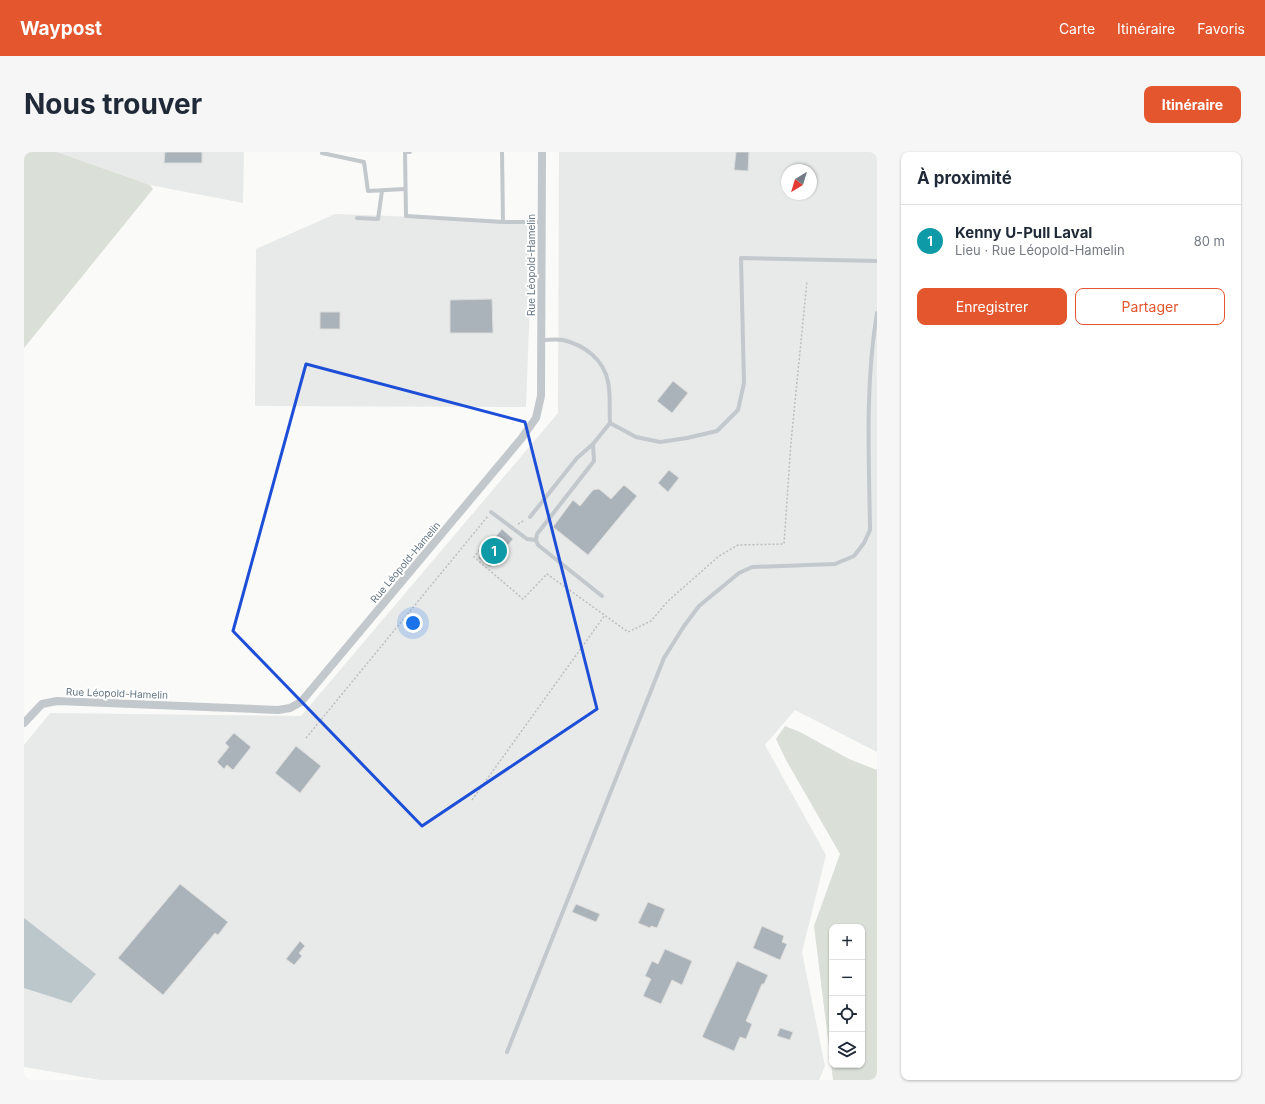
<!DOCTYPE html>
<html lang="fr">
<head>
<meta charset="utf-8">
<style>
  :root { --surface:#fff; --page:#f6f6f7; --text:#1f2937; --muted:#747a83; --line:#e0e1e3; --accent:#e4572e }
  body { margin:0; font-family:Inter,sans-serif; background:var(--page); color:var(--text) }
  .controls { position:absolute; right:12px; bottom:12px; display:grid; overflow:hidden; border-radius:8px; box-shadow:0 1px 3px #0004 }
  .controls button { width:36px; height:36px; display:grid; place-items:center; padding:0; border:0; border-bottom:1px solid var(--line); background:var(--surface); color:var(--text); font:20px sans-serif }
  .compass { position:absolute; left:757px; top:12px; width:36px; height:36px; border-radius:50%; background:var(--surface); box-shadow:0 1px 3px #0004; rotate:218deg }
  .you { position:absolute; left:389px; top:471px; width:14px; height:14px; margin:-10px; border:3px solid #fff; border-radius:50%; background:#1a73e8; box-shadow:0 0 0 6px #1a73e833 }
  .badge { display:grid; place-items:center; width:26px; height:26px; border-radius:50%; background:var(--accent); color:#fff; font-size:13px; font-weight:700 }
  .pin { position:absolute; translate:-50% -50%; border:2px solid #fff; box-shadow:0 1px 4px #0006 }
  .list { margin:0; padding:0; list-style:none }
  h2 { display:flex; justify-content:space-between; align-items:center; height:52px; margin:0; padding:0 16px; font-size:17px }
  h2 small { font-size:13px; font-weight:400; color:var(--muted) }
  .list li { display:grid; grid-template-columns:26px 1fr auto; gap:12px; align-items:center; box-sizing:border-box; height:72px; padding:0 16px; border-top:1px solid var(--line) }
  .list b { display:block; font-size:15px; white-space:nowrap }
  .list p { margin:0; font-size:13px; white-space:nowrap; color:var(--muted) }
  .list em { font-size:13px; font-style:normal; color:var(--muted) }
  .actions { display:flex; gap:8px; padding:12px 16px }
  .actions a { flex:1; padding:9px 0; border:1px solid var(--accent); border-radius:8px; text-align:center; font-size:14px; color:var(--accent) }
  .actions .main { background:var(--accent); color:#fff }
  .icon { flex:none; width:22px; height:22px; fill:none; stroke:currentColor; stroke-width:2; stroke-linecap:round; stroke-linejoin:round }
  .map { position:relative; flex:none; width:853px; height:928px; overflow:hidden; border-radius:8px }
  header { display:flex; align-items:center; gap:24px; box-sizing:border-box; height:56px; padding:0 20px; background:var(--accent); color:#fff }
  header strong { font-size:19px }
  nav { display:flex; gap:22px; margin-inline-start:auto; font-size:14px }
  .intro { display:flex; align-items:center; justify-content:space-between; box-sizing:border-box; height:96px; padding:0 24px }
  h1 { margin:0; font-size:28px }
  .button { padding:10px 18px; border-radius:8px; background:var(--accent); color:#fff; font-size:14px; font-weight:700 }
  main { display:flex; gap:24px; padding:0 24px }
  aside { flex:1; background:var(--surface); border-radius:8px; box-shadow:0 1px 3px #0004 }
  .map>svg:first-child { display:block }
  .built { fill:#e8e9e9; fill-rule:evenodd }
  .green { fill:#dadfd7; fill-rule:evenodd }
  .water { fill:#bbc7cb }
  .building { fill:#aab3b9; stroke:#dcdcda }
  .lines { fill:none; stroke-linecap:round; stroke-linejoin:round }
  .path { stroke:#bbbfc2; stroke-width:1.5; stroke-dasharray:2 2; stroke-linecap:butt }
  .lane { stroke:#c3c8cc; stroke-width:4 }
  .street { stroke:#c3c8cc; stroke-width:8 }
  .marked { fill:none; stroke:#1d4ed8; stroke-width:3; stroke-linejoin:round }
  .labels { text-anchor:middle; stroke-width:4; stroke-linejoin:round; paint-order:stroke }
  .street-label { font-size:10px; fill:#657683; stroke:#fff }
</style>
</head>
<body>
<header>
<strong>Waypost</strong>
<nav><a>Carte</a><a>Itinéraire</a><a>Favoris</a></nav>
</header>
<div class="intro"><h1>Nous trouver</h1><a class="button">Itinéraire</a></div>
<main>
<div class="map">
<svg width="853" height="928" viewBox="0 0 853 928">
  <rect width="100%" height="100%" fill="#fafaf8"/>
  <g class="built">
    <polygon points="33,0 220,0 219,51 126,33"/>
    <path d="M 535,0 L 853,0 L 853,600 L 771,558 L 741,593 L 802,703 L 778,800 L 801,914 L 795,928 L 76,928 L 0,915 L 0,593 L 26,561 L 277,564 L 534,261 ZM 763,18 L 787,18 L 787,42 L 763,42 Z"/>
    <polygon points="311,62 509,69 502,255 231,254 232,97"/>
  </g>
  <g class="green">
    <polygon points="0,0 33,0 126,33 129,37 0,196"/>
    <path d="M 761,574 L 776,580 L 825,607 L 853,618 L 853,928 L 809,928 L 790,774 L 816,702 L 762,608 L 752,587 ZM 808,775 L 838,775 L 838,913 L 808,913 Z"/>
  </g>
  <polygon class="water" points="0,766 72,822 47,851 0,836"/>
  <g class="building">
    <polygon points="141,0 178,0 178,11 140,11"/>
    <polygon points="712,0 725,0 724,19 710,18"/>
    <polygon points="468,147 469,181 426,181 426,148"/>
    <rect x="296" y="160" width="20" height="17"/>
    <polygon points="649,229 664,241 648,261 633,249"/>
    <polygon points="645,318 655,326 644,340 634,331"/>
    <polygon points="600,333 613,344 564,403 529,375 549,348 556,354 569,338 575,337 587,347"/>
    <polygon points="478,377 489,387 466,415 454,406"/>
    <polygon points="210,581 227,595 209,618 203,613 200,617 193,610 205,595 201,591"/>
    <polygon points="272,594 297,614 276,641 251,621"/>
    <polygon points="156,732 204,770 194,783 191,781 139,843 94,806"/>
    <polygon points="624,750 641,757 633,776 627,774 626,776 614,771"/>
    <polygon points="552,752 576,762 572,770 548,760"/>
    <polygon points="738,774 760,784 758,790 763,792 756,808 729,796"/>
    <polygon points="276,789 281,794 275,801 278,804 270,813 262,807"/>
    <polygon points="641,797 668,809 658,833 648,828 637,852 619,844 627,827 621,824 628,809 634,812"/>
    <polygon points="713,809 744,823 740,832 738,832 722,869 728,872 722,887 716,885 710,899 678,885"/>
    <polygon points="756,876 769,880 766,888 753,884"/>
  </g>
  <g class="lines">
    <g class="path">
      <polyline points="494,372 501,368"/>
      <polyline points="466,392 462,389 450,405 499,447 523,422 604,480 627,469 644,449 695,404 714,393 760,392 767,290 783,129"/>
      <polyline points="282,586 464,364"/>
      <polyline points="448,648 581,463"/>
    </g>
    <g class="lane">
      <polyline points="386,0 381,0 382,64 479,70"/>
      <polyline points="478,0 479,70 517,70"/>
      <polyline points="298,1 340,10 344,39 381,37"/>
      <polyline points="333,66 354,67 358,39"/>
      <path d="M 518,188 C 525,188 532,187 539,188 C 561,193 580,208 584,230 C 587,243 585,258 586,271"/>
      <polyline points="569,292 570,309 513,382 512,388 514,393 578,444"/>
      <polyline points="467,360 503,387 512,388"/>
      <polyline points="506,365 553,306 569,292 586,271 612,285 636,290 663,286 693,279 714,258 720,231 717,106 853,109"/>
      <path d="M 483,900 L 640,506 L 660,474 L 675,454 L 715,421 L 728,415 L 811,412 L 830,404 L 840,391 L 846,378 C 845,306 841,232 853,161"/>
    </g>
    <polyline class="street" points="0,571 18,552 33,549 254,558 266,556 277,550 497,287 512,266 517,244 518,0"/>
  </g>
  <path class="marked" d="M 282,212 L 501,270 L 573,557 L 398,674 L 209,479 Z"/>
  <g class="labels">
    <g class="street-label">
      <text transform="translate(507 113) rotate(-90)" y="4">Rue Léopold-Hamelin</text>
      <text transform="translate(381 410) rotate(-50)" y="4">Rue Léopold-Hamelin</text>
      <text transform="translate(93 541) rotate(2)" y="4">Rue Léopold-Hamelin</text>
    </g>
  </g>
</svg>
<div class="controls">
<button>+</button>
<button>−</button>
<button><svg class="icon" aria-label="locate" viewBox="0 0 24 24"><circle cx="12" cy="12" r="6"/><path d="M12 2v4M12 18v4M2 12h4M18 12h4"/></svg></button>
<button><svg class="icon" aria-label="layers" viewBox="0 0 24 24"><path d="M12 4l9 5-9 5-9-5zM3 14l9 5 9-5"/></svg></button>
</div>
<svg class="compass" viewBox="-18 -18 36 36"><path d="M0-13l5 13h-10z" fill="#e53935"/><path d="M0 13l5-13h-10z" fill="#747a83"/></svg>
<div class="you"></div>
<div class="pin badge" style="left:470px;top:399px;background:#0f9aa8">1</div>
</div>
<aside>
<h2>À proximité<small></small></h2>
<ul class="list">
<li><span class="badge" style="background:#0f9aa8">1</span><div><b>Kenny U-Pull Laval</b><p>Lieu · Rue Léopold-Hamelin</p></div><em>80 m</em></li>
</ul>
<div class="actions"><a class="main">Enregistrer</a><a>Partager</a></div>
</aside>
</main>
</body>
</html>
